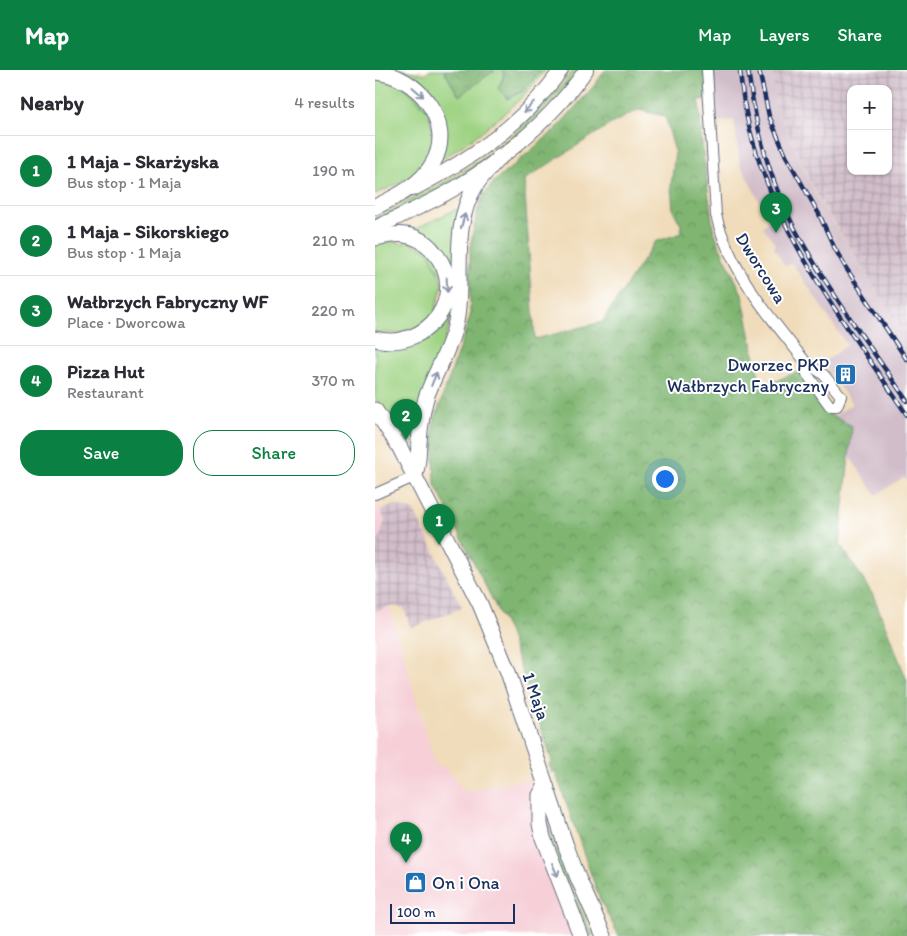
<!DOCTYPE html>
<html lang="en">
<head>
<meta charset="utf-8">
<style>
  :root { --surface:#fff; --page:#f7f7f7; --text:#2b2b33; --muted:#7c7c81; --line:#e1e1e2; --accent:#0b8043 }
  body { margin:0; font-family:Itim,sans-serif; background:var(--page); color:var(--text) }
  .controls { position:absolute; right:15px; top:15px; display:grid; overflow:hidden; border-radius:10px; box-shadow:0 1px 4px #0004 }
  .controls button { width:45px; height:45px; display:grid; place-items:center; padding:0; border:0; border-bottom:1px solid var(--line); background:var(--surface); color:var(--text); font:25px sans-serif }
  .scale { position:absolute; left:15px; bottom:12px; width:125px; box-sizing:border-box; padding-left:5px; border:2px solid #1b2f5e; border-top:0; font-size:14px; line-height:18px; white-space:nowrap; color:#1b2f5e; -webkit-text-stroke:4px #fff; paint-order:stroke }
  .you { position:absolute; left:289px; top:408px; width:18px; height:18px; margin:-12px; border:4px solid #fff; border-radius:50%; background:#1a73e8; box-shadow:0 0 0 8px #1a73e833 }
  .badge { display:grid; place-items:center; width:32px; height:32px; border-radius:50%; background:var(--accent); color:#fff; font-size:16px; font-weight:700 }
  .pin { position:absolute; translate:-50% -41px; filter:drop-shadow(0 1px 2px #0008) }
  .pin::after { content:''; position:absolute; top:26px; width:18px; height:15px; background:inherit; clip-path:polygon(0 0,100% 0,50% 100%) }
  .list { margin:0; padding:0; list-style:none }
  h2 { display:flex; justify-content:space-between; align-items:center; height:65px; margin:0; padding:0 20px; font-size:21px }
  h2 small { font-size:16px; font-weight:400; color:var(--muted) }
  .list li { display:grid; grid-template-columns:32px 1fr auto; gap:15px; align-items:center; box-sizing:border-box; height:70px; padding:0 20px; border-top:1px solid var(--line) }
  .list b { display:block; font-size:19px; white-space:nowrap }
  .list p { margin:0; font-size:16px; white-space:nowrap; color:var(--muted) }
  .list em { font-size:16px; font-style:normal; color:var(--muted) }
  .actions { display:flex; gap:10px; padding:15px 20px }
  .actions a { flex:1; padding:11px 0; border:1px solid var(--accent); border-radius:20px; text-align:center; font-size:18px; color:var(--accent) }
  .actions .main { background:var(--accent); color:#fff }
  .map { position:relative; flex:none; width:532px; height:866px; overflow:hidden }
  header { display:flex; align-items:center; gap:30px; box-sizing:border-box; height:70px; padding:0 25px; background:var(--accent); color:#fff }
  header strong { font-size:24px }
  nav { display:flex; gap:28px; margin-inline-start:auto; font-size:18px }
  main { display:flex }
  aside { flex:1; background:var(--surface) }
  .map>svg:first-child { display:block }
  .built { fill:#f6cfd7 }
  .industrial { fill:url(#industrial-grid); fill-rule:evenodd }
  .railway { fill:#d1bdc9 }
  .green { fill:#9fd383; stroke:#5d8170 }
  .forest { fill:url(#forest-crowns); stroke:#4d7268; fill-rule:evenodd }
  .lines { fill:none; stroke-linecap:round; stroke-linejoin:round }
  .street-casing { stroke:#666c7e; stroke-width:12 }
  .secondary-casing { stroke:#666c7e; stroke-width:16 }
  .primary-casing { stroke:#666c7e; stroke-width:17 }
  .street { stroke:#fff; stroke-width:10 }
  .secondary { stroke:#fff; stroke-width:14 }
  .primary { stroke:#fff; stroke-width:15 }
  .rail-casing { stroke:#1b2f5e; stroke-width:4.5 }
  .rail { stroke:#fff; stroke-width:2.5; stroke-dasharray:8; stroke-linecap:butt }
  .oneway { stroke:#8d97ae }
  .labels { text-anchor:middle; stroke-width:4; stroke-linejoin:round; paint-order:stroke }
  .street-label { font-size:18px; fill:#1b2f5e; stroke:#fff }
  .poi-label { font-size:18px; fill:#1b2f5e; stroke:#fff; text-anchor:end }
</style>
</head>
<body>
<header>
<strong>Map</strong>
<nav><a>Map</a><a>Layers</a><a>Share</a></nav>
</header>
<main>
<aside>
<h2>Nearby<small>4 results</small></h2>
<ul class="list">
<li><span class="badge">1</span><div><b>1 Maja - Skarżyska</b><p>Bus stop · 1 Maja</p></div><em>190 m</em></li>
<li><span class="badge">2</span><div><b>1 Maja - Sikorskiego</b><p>Bus stop · 1 Maja</p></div><em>210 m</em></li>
<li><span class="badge">3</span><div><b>Wałbrzych Fabryczny WF</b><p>Place · Dworcowa</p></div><em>220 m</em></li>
<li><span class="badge">4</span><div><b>Pizza Hut</b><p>Restaurant</p></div><em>370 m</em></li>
</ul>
<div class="actions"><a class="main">Save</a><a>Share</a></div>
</aside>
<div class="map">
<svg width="532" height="866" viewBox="0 0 532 866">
  <defs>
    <pattern id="industrial-grid" width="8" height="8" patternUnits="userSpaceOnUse" patternTransform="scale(1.25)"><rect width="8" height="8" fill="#d1bdc9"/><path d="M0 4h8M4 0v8" fill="none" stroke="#a99aa6"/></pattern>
    <pattern id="forest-crowns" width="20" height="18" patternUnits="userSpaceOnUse" patternTransform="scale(1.25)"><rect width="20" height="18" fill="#7fb571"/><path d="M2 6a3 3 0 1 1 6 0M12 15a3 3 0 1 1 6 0" fill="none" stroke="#679460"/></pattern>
  </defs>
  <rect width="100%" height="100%" fill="#fff"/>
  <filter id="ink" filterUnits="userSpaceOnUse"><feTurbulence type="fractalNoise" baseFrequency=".02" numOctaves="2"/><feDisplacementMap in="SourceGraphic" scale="10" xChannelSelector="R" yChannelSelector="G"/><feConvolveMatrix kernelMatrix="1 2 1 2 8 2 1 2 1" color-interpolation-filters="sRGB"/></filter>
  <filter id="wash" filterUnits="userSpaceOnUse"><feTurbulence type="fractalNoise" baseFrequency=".0096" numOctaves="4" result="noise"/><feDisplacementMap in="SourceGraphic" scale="20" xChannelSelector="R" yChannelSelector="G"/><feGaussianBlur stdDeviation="1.12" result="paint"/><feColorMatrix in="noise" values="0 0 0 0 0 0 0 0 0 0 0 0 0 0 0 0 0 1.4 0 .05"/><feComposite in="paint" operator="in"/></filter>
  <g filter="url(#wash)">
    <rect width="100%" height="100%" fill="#f0dcba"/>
    <g class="built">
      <polygon points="2,430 10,451 0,483 0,431"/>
      <polygon points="14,536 60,694 71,698 90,722 154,709 201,866 0,866 0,542"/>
    </g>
    <g class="industrial">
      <path d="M 397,0 L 532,0 L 532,269 L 441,124 L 401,35 ZM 476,19 L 513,19 L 513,101 L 476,101 Z"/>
      <polygon points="20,435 39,441 87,538 36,558 29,538 14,536 0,542 0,483 10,451 6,440"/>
    </g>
    <polygon class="railway" points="339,0 397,0 401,35 440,124 532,269 532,411 529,407 501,425 460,365 455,349 477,334 448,293 472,275 417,193 410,196 399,178 401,175 388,156 394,150 365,94 359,50 340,52"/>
    <g class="green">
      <path d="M 11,0 L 29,0 L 50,4 L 56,0 L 68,0 L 84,26 C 96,17 112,0 128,0 L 128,7 L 123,18 L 132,29 L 149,21 L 166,0 L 170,0 C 142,38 103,66 64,91 L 69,55 Z"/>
      <path d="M 199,0 L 204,0 C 167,47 121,87 69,118 C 47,131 23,140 0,151 L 0,147 C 84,109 141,73 199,0 Z"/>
      <path d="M 0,7 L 28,16 L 54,42 L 60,75 C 56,82 51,92 45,99 C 33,111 16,117 0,124 Z"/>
      <polygon points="82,139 86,143 80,234 40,378 24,351 19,353 0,328 0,273 26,274 78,221 35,161"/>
      <polygon points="31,170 54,182 68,215 59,244 34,263 0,263 0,175 19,171 29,174"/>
      <polygon points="171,748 190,803 218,866 211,866 183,801"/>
    </g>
    <g class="forest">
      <polygon points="69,0 120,0 84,26"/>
      <polygon points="128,0 166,0 148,20 132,29 123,18 129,7"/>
      <path d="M 230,0 L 339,0 L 340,28 L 324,30 L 327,75 L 338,158 L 345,177 L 367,224 L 386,317 L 427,300 L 454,344 L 477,356 L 465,474 L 498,525 L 532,610 L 532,866 L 244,866 L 225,830 L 180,701 L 177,703 L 174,694 L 177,691 L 134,563 L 60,415 L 58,355 L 95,247 L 95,177 L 103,138 L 110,123 L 119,112 L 180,60 L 219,16 ZM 263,40 L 290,46 L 300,82 L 296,116 L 298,140 L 306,155 L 306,163 L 280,172 L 227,252 L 160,269 L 149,110 L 234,55 Z"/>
    </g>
  </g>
  <g filter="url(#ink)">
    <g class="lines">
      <defs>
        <g id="street">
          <path d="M 332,0 L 341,145 C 354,199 396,249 430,291 L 432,304 L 455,336 L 462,336 L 466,326 L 449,305 L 430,291"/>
          <polyline points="0,424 39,407"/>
        </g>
        <g id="secondary">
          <path d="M 38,119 C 96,89 148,54 186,0"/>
          <path d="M 0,158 C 27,145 56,133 82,117 C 131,87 178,47 211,0"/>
        </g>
        <g id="primary">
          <path d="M 0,2 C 43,5 81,53 58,93 C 46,115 21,127 0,137"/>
          <path d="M 0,168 C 9,166 21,163 30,165 C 42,167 52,173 59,182 C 96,225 52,282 0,269"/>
          <polyline points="0,340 24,376 105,534 133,602 191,776 203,808 229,866"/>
          <path d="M 39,407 C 44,395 43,386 44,373 C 45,359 47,342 51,328 C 60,301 78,275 82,246 C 88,203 76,155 101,115 C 107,105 117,96 125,86"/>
          <polyline points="171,716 165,725 165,754 168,768 206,866"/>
        </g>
      </defs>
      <use href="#street" class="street-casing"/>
      <use href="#secondary" class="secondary-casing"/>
      <use href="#primary" class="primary-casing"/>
      <use href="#street" class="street"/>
      <use href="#secondary" class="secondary"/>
      <use href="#primary" class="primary"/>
      <defs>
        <g id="rail">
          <path d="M 365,0 C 375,133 461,239 532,345"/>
          <path d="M 373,0 C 380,55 394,110 420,159 C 452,219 494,275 532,331"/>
          <polyline points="384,0 394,46 411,86 444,144 459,177 471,198 532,290"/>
        </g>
      </defs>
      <use href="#rail" class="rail-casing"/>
      <use href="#rail" class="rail"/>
    </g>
    <defs><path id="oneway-shaft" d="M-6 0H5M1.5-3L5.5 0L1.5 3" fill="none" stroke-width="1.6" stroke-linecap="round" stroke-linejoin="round" transform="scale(1.25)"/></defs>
    <g class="oneway">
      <use href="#oneway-shaft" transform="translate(43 22) rotate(41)"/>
      <use href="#oneway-shaft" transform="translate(154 37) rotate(132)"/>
      <use href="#oneway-shaft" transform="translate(88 151) rotate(-74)"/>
      <use href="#oneway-shaft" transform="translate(72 215) rotate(87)"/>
      <use href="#oneway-shaft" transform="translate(59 309) rotate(-68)"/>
      <use href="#oneway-shaft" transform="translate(180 800) rotate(67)"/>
    </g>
  </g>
  <defs>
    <symbol id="building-square" viewBox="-11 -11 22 22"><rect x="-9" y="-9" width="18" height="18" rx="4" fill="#1f6fb2" stroke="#fff"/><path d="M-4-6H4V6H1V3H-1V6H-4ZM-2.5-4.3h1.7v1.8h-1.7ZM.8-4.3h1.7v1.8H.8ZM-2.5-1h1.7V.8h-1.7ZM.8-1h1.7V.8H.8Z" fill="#fff"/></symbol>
    <symbol id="shop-square" viewBox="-11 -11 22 22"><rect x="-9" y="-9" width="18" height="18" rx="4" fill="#1f6fb2" stroke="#fff"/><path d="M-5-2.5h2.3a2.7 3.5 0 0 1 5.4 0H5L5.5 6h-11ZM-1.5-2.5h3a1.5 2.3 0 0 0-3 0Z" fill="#fff"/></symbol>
  </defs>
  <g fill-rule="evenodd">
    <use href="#building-square" x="458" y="292" width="25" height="25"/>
    <use href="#shop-square" x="28" y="800" width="25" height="25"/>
  </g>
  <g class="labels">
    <g class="street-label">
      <text transform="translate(386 198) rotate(58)" y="6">Dworcowa</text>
      <text transform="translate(161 626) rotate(71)" y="6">1 Maja</text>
    </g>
    <g class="poi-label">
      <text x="454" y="301">Dworzec PKP<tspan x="454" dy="21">Wałbrzych Fabryczny</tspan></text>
      <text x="57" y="819" text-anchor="start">On i Ona</text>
    </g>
  </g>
</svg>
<div class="controls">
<button>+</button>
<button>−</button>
</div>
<div class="scale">100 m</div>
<div class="you"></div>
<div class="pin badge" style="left:64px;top:475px">1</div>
<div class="pin badge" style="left:31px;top:370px">2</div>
<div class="pin badge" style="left:401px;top:163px">3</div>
<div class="pin badge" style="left:31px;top:793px">4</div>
</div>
</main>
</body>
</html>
